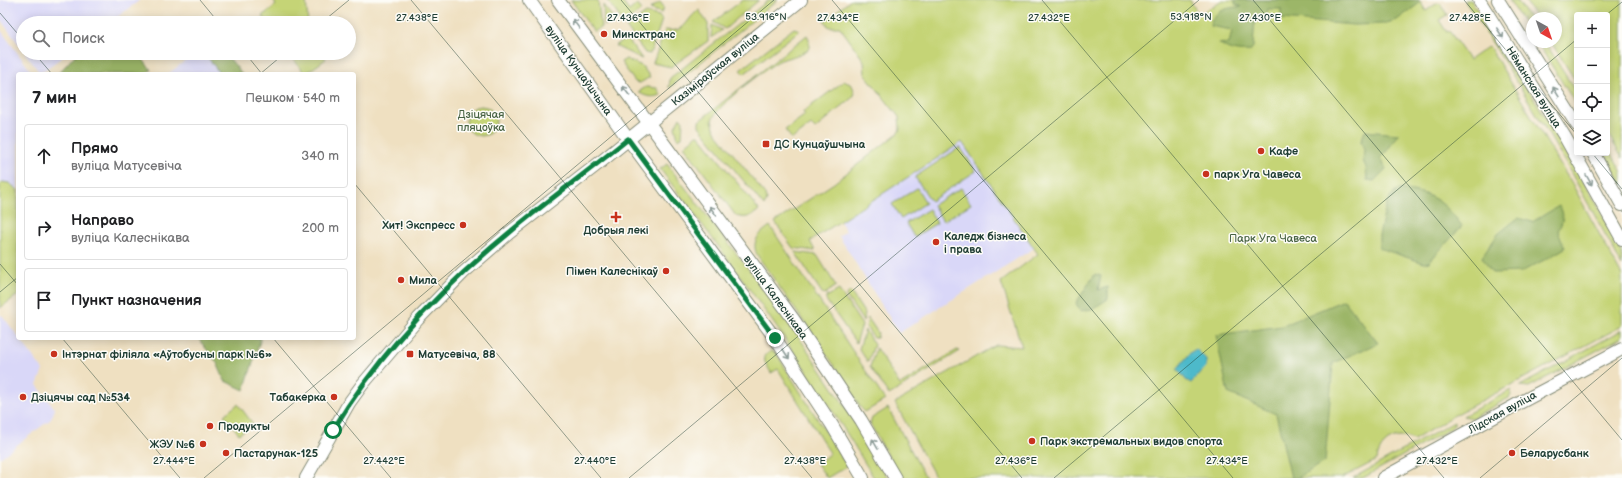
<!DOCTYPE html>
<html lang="ru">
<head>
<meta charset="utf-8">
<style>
  :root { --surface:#fff; --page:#f6f6f6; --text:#202124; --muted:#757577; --line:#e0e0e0 }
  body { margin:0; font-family:"Balsamiq Sans",sans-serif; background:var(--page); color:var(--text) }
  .controls { position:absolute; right:12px; top:12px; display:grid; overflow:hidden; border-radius:4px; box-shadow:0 2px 10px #0003 }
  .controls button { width:36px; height:36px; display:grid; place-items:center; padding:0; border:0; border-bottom:1px solid var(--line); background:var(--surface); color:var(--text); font:20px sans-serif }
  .compass { position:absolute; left:1526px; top:12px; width:36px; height:36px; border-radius:50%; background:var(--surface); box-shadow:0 2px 10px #0003; rotate:140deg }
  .stop { position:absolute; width:12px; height:12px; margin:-9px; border:3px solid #0b8043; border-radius:50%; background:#fff }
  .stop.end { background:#0b8043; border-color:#fff; box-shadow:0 1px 4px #0008 }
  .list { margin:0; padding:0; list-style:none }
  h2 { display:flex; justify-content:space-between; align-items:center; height:52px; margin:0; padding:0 16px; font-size:17px }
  h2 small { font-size:13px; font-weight:400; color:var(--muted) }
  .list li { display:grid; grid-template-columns:26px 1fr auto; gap:12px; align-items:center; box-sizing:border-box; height:64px; margin:0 8px 8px; padding:0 8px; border:1px solid var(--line); border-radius:4px }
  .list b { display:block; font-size:15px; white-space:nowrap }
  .list p { margin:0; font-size:13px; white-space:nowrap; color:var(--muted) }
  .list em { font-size:13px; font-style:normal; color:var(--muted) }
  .icon { flex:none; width:22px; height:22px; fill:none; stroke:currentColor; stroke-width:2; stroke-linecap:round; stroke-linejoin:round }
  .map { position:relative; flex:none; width:1622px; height:478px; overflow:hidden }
  .search { position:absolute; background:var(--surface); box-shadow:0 2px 10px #0003; left:16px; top:16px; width:340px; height:44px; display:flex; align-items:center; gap:10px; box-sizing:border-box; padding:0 14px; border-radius:22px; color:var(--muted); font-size:15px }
  .panel { position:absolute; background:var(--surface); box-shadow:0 2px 10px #0003; left:16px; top:72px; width:340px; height:268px; border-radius:4px }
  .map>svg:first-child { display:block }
  .built { fill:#d9d7f8 }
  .green { fill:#c5d476; stroke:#728855 }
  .forest { fill:#9cb667; stroke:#5e7a4e }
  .water { fill:#4db9ca; stroke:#367b7f }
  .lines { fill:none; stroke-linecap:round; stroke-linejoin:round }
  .major-casing { stroke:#878e7a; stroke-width:14 }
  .major { stroke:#fff; stroke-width:12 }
  .oneway { stroke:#8f9e9a }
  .route { stroke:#0b8043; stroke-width:5 }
  .ticks { fill:none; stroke:#1f3d34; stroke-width:1; stroke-opacity:0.45 }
  .poi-dot { fill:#c8321e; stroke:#fdfcf7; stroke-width:1.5 }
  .labels { text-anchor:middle; stroke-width:3; stroke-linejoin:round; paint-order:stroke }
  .poi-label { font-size:11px; font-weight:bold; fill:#1f3d34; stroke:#fdfcf7; text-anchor:start }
  .street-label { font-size:11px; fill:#1f3d34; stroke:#fdfcf7 }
  .park-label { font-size:11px; fill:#486344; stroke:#fdfcf7 }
  .ticks-label { font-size:10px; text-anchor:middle; fill:#1f3d34; stroke:#fdfcf7; stroke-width:3; stroke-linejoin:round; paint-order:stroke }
</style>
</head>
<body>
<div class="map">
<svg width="1622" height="478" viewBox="0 0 1622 478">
  <rect width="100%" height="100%" fill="#fdfcf7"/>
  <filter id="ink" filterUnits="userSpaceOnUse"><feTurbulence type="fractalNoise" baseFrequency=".025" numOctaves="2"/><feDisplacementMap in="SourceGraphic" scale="8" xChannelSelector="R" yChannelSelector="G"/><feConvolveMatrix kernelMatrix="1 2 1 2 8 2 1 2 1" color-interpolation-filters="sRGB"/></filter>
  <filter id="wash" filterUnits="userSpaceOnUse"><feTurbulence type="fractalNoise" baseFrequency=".012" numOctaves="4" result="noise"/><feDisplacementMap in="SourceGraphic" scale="16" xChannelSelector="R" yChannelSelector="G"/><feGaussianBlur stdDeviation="0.9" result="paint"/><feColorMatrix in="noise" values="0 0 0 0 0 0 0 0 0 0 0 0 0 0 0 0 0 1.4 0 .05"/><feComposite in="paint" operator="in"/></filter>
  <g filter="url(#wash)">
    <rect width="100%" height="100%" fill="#efe0c1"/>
    <g class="built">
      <polygon points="0,0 140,0 109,23 23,23 23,50 0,19"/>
      <polygon points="0,29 33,74 18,74 18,190 9,183 0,183"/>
      <polygon points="25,53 68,53 40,73"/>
      <polygon points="205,54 220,74 168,74 185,61"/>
      <polygon points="962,142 1034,248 899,333 839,236 846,231 840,221"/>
      <polygon points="2,315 43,370 37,385 55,409 51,419 0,458 0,316"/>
    </g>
    <g class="green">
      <polygon points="273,0 306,0 308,23 267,23 262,16 276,5"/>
      <polygon points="571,0 598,0 601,27 594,32"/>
      <polygon points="607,0 621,0 629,11 637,4 642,10 624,23"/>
      <polygon points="743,0 759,0 725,29 713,22"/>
      <polygon points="769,0 778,0 669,88 670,78"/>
      <path d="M 851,0 L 1190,0 L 1199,15 L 1222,0 L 1419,0 L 1426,11 L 1437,3 L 1441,4 L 1447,15 L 1439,20 L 1446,31 L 1450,32 L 1469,60 L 1489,46 L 1576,191 L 1622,276 L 1622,326 L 1453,416 L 1414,440 C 1410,439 1406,437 1401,437 C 1388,437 1378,448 1377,460 L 1342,478 L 936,478 L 895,403 L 996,345 L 1022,347 L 1001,282 L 1038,254 L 962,142 L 810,241 L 815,251 L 793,248 L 775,222 L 834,183 L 898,133 L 900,129 L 899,117 L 865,74 L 864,61 L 840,27 L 829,27 L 824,21 Z"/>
      <path d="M 1464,0 L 1471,0 L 1537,103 L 1597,204 L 1622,252 L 1622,266 C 1574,175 1522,86 1464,0 Z"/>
      <polygon points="1509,0 1517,0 1532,22 1532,35"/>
      <polygon points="1525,0 1622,0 1622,158 1607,132 1607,15 1577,15 1577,83 1551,42 1556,42 1556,18 1536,18"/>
      <polygon points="660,2 664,7 662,13 650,9"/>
      <polygon points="603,5 614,19 604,26"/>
      <path d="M 699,10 L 708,24 L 708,41 L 671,67 L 653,63 L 665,30 C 688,33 684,20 699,10 Z"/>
      <polygon points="646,13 659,16 662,20 650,54 645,53 626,27"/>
      <polygon points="712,25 722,30 711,38"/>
      <polygon points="794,28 800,30 744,74 740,70"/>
      <path d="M 807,35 L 809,39 L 809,49 C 798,57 786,57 777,62 C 762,72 717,105 712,120 L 715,131 L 764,193 L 767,200 L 764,206 L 699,126 L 699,121 Z"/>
      <polygon points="627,38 642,59 615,46"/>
      <polygon points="1537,42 1545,42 1577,94 1577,106"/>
      <polygon points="289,53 321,53 326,59 305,74"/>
      <polygon points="626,59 642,66 650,77 640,83 635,82 621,62"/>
      <polygon points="844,81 852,85 855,93 853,97 815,129 811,125 792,139 785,130 805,115 803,112"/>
      <path d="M 646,87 L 657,88 L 661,95 C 652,98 646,97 638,92 Z"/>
      <circle cx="481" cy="121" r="15"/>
      <polygon points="680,117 683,121 682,137 678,139 675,127"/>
      <path d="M 697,135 L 699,135 L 759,210 C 751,217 746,219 736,216 L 684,146 Z"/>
      <polygon points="1607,145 1622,172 1622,185 1604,153 1607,153"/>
      <polygon points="960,147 976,171 931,201 915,177"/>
      <path d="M 667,164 L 784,315 L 851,415 L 888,478 L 874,478 C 810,370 737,269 660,169 Z"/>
      <polygon points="3,182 9,183 18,190 18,295 0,308 0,183"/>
      <polygon points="917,188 926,203 901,219 892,204"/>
      <polygon points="961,188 971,204 943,221 933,205"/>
      <polygon points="929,209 937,223 914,237 906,223"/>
      <path d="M 770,226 L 885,400 L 865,412 L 860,407 L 841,375 L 757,255 C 751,241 759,234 770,226 Z"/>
      <polygon points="795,252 817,255 836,286 825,294 822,293"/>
      <polygon points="839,290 862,325 856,343 826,300 826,297"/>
      <polygon points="850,291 865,314 863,321 846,296"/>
      <polygon points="868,318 878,333 877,338 874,338 866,327"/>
      <polygon points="865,330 874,345 868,362 859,349"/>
      <polygon points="1622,330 1622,337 1529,387 1520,386"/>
      <polygon points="876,348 900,385 957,350 960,351 889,395 870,367"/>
      <polygon points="771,351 776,353 847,466 827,478 817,464 830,453 778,369 771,373 765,362 764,356"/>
      <polygon points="1511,390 1511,395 1509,398 1472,418 1463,416"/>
      <polygon points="238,404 253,424 239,434 224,415"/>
      <polygon points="888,408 926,478 901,478 870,424 872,418"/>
      <polygon points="1454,422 1454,425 1450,429 1363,478 1353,478"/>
    </g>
    <g class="forest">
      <path d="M 1235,0 L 1419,0 L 1421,2 L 1397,20 L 1383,24 L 1354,25 L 1281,19 L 1281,9 L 1268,9 L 1266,18 L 1255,18 L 1253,47 L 1250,51 C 1238,52 1229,51 1219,43 L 1229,44 L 1232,30 L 1210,26 C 1213,11 1227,7 1241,7 L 1235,4 Z"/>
      <polygon points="77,53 138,53 151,70 145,74 58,74"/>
      <polygon points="179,53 212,53 230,59 242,74 220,74 206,55 182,60"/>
      <polygon points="1365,131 1399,134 1386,152 1380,158 1386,169 1374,181 1367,180 1366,167 1363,161 1364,150 1361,141"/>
      <path d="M 1398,189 C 1430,192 1443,200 1462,226 L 1429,262 L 1424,263 L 1379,248 L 1379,235 L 1387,202 Z"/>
      <path d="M 1559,206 C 1566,214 1562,223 1558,231 L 1565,248 L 1548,258 L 1521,272 L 1492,273 L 1482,257 L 1498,234 L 1518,218 L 1532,222 Z"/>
      <polygon points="1095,274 1101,276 1098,290 1108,287 1108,299 1092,309 1080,311 1076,303"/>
      <polygon points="1344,300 1378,343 1333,363 1325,462 1297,478 1291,478 1276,414 1228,393 1216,335 1282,326"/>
      <polygon points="198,338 261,338 244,390 225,381 217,363"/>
    </g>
    <polygon class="water" points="1196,349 1206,359 1206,367 1191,383 1186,380 1177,369 1191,352"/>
  </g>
  <g filter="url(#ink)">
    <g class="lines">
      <defs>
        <g id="major">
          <polyline points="529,0 628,139 775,338 832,425 863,478"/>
          <polyline points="558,0 794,320 861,420 895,478"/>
          <polyline points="1479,0 1565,137 1622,239"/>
          <polyline points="1498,0 1577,125"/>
          <polyline points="1593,153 1622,205"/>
          <polyline points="306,478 349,403 362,385 418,319 463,273 509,233 603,160 801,0"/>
          <polyline points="1383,478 1525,400 1622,349"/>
        </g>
      </defs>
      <use href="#major" class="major-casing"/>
      <use href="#major" class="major"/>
    </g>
    <defs><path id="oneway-shaft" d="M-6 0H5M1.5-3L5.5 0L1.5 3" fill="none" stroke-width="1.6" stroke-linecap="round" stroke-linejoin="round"/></defs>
    <g class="oneway">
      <use href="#oneway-shaft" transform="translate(576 24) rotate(-126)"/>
      <use href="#oneway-shaft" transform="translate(1500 33) rotate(57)"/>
      <use href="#oneway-shaft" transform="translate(626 91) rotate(-127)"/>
      <use href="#oneway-shaft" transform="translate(1556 92) rotate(-122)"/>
      <use href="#oneway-shaft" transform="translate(1589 180) rotate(60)"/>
      <use href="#oneway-shaft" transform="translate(713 211) rotate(-126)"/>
      <use href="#oneway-shaft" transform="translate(786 354) rotate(57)"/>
      <use href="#oneway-shaft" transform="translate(875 444) rotate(-120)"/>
    </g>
  </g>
  <g class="lines" filter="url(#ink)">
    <path class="route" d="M 333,430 C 378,355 442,288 509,233 C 548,200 589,171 628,139 L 775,338"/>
  </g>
  <path class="ticks" d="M 200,0 L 219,23M 411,0 L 812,478M 621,0 L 1022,478M 832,0 L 1233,478M 1042,0 L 1444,478M 1253,0 L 1622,440M 1464,0 L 1577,135M 0,13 L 23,40M 1606,15 L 1622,2M 321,23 L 349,0M 34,53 L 52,74M 245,53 L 262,74M 260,74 L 285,53M 1592,153 L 1622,189M 354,183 L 601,478M 0,264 L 18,285M 0,292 L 18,277M 62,338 L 180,478M 273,338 L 391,478M 204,478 L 774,0M 629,478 L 1199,0M 1054,478 L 1577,39M 1480,478 L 1622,358"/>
  <g class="poi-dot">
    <circle cx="604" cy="34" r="4"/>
    <rect x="762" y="140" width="8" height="8" rx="2"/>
    <circle cx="1261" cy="151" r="4"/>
    <circle cx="1206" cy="174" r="4"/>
    <path d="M614 211h4v4h4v4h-4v4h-4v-4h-4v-4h4z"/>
    <circle cx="463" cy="225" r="4"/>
    <circle cx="936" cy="242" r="4"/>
    <circle cx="666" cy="271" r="4"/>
    <circle cx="401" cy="280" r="4"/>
    <circle cx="54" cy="354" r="4"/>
    <rect x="406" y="350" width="8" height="8" rx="2"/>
    <circle cx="23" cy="397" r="4"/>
    <circle cx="334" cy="397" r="4"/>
    <circle cx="210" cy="426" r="4"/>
    <circle cx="1032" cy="441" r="4"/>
    <circle cx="203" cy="444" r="4"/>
    <circle cx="226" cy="453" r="4"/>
    <circle cx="1512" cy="453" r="4"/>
  </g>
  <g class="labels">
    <g class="poi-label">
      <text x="612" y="38">Минсктранс</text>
      <text x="774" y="148">ДС Кунцаўшчына</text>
      <text x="1269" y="155">Кафе</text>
      <text x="1214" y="178">парк Уга Чавеса</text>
      <text x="455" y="229" text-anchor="end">Хит! Экспресс</text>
      <text x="616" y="234" text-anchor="middle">Добрыя лекі</text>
      <text x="944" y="240">Каледж бізнеса<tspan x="944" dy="13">і права</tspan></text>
      <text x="658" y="275" text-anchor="end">Пімен Калеснікаў</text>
      <text x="409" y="284">Мила</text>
      <text x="62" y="358">Інтэрнат філіяла «Аўтобусны парк №6»</text>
      <text x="418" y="358">Матусевіча, 88</text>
      <text x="31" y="401">Дзіцячы сад №534</text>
      <text x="326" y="401" text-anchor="end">Табакерка</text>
      <text x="218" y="430">Продукты</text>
      <text x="1040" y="445">Парк экстремальных видов спорта</text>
      <text x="195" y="448" text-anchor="end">ЖЭУ №6</text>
      <text x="234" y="457">Пастарунак-125</text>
      <text x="1520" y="457">Беларусбанк</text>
    </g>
    <g class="street-label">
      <text transform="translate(715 69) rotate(-39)" y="4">Казіміраўская вуліца</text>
      <text transform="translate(579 70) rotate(55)" y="4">вуліца Кунцаўшчына</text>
      <text transform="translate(1534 87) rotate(58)" y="4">Нёманская вуліца</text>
      <text transform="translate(776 297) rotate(54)" y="4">вуліца Калеснікава</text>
      <text transform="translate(1502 412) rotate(-29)" y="4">Лідская вуліца</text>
    </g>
    <g class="park-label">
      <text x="481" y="118">Дзіцячая<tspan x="481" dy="13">пляцоўка</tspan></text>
      <text x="1273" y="242">Парк Уга Чавеса</text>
    </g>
  </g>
  <g class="ticks-label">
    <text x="766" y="20">53.916°N</text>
    <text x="1191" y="20">53.918°N</text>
    <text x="417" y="21">27.438°E</text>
    <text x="628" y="21">27.436°E</text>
    <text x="838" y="21">27.434°E</text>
    <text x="1049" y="21">27.432°E</text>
    <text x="1260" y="21">27.430°E</text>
    <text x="1470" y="21">27.428°E</text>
    <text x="174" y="464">27.444°E</text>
    <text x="384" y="464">27.442°E</text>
    <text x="595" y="464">27.440°E</text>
    <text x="805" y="464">27.438°E</text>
    <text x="1016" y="464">27.436°E</text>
    <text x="1227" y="464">27.434°E</text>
    <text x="1437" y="464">27.432°E</text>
  </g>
</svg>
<div class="controls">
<button>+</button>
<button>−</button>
<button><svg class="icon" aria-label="locate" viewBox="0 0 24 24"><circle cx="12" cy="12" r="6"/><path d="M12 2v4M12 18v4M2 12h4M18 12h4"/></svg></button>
<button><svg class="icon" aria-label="layers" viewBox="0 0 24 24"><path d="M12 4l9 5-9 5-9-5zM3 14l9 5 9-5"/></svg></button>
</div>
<svg class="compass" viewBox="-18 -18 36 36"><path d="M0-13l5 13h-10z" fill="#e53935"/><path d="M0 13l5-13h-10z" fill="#757577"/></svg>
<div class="stop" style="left:333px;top:430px"></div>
<div class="stop end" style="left:775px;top:338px"></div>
<div class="search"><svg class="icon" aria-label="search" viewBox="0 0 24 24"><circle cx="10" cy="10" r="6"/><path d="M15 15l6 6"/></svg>Поиск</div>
<section class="panel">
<h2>7 мин<small>Пешком · 540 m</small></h2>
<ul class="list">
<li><svg class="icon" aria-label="ahead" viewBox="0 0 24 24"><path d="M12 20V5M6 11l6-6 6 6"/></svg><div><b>Прямо</b><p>вуліца Матусевіча</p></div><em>340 m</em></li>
<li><svg class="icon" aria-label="right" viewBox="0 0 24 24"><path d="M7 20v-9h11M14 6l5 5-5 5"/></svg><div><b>Направо</b><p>вуліца Калеснікава</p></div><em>200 m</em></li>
<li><svg class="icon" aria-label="arrive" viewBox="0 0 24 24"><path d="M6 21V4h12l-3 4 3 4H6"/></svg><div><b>Пункт назначения</b></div></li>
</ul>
</section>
</div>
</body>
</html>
